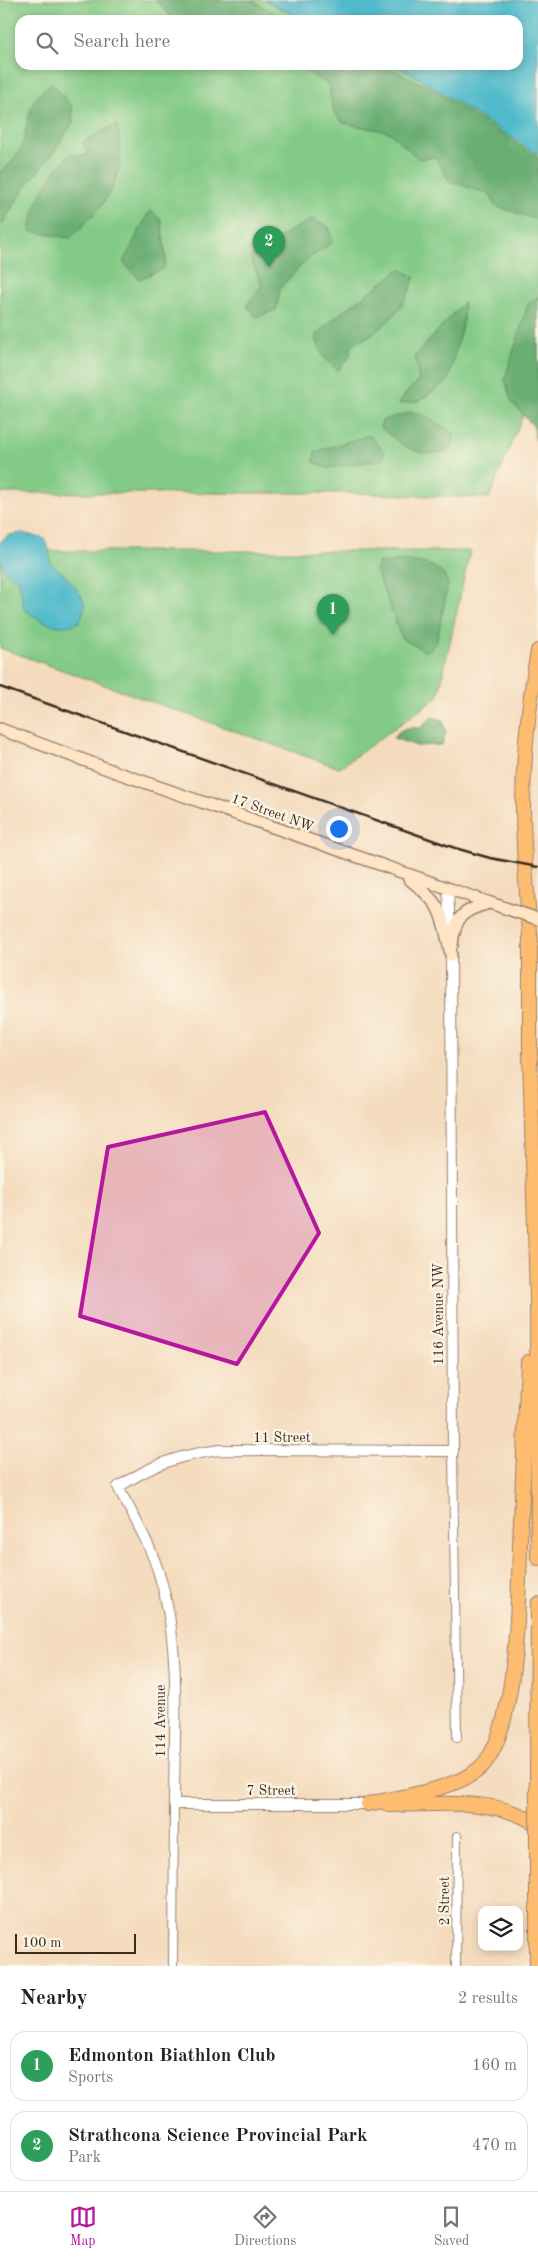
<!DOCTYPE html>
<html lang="en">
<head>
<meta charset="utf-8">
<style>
  :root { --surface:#fff; --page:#f2f2f2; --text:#222; --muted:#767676; --line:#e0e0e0; --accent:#b5179e }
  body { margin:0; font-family:"Old Standard TT",serif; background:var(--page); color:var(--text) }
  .controls { position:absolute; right:15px; bottom:15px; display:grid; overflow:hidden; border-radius:10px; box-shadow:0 2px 8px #0003 }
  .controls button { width:45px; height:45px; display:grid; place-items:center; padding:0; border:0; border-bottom:1px solid var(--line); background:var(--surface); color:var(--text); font:25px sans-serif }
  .scale { position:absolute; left:15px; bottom:12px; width:121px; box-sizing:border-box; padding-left:5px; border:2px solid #3b2a1e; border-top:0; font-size:14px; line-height:18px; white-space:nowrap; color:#3b2a1e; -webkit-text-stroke:4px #fcf5e5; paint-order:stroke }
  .you { position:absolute; left:338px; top:828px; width:18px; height:18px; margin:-12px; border:4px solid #fff; border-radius:50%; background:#1a73e8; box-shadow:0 0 0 8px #1a73e833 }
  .badge { display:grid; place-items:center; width:32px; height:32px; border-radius:50%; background:var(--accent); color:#fff; font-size:16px; font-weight:700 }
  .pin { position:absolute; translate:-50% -41px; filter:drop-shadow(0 1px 2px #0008) }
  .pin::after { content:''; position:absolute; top:26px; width:18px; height:15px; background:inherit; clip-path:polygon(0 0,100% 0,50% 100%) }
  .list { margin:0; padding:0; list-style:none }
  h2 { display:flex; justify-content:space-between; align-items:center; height:65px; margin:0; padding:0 20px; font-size:21px }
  h2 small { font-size:16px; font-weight:400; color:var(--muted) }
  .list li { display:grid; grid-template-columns:32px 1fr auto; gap:15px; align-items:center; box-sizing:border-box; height:70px; margin:0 10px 10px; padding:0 10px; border:1px solid var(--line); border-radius:15px }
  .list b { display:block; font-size:19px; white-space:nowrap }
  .list p { margin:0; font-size:16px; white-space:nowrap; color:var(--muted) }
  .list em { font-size:16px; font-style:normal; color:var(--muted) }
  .icon { flex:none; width:28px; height:28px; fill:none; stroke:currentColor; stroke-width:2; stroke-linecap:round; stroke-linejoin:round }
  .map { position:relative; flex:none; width:538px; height:1966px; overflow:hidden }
  .search { position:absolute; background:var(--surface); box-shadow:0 2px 8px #0003; left:15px; right:15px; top:15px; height:55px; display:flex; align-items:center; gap:12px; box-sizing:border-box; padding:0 18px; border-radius:15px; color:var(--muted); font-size:19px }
  .sheet { height:225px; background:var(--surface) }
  nav { display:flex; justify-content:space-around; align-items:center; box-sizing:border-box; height:70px; border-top:1px solid var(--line); background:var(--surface); font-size:14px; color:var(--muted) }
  nav a { display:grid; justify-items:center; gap:2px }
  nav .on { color:var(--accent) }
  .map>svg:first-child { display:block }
  .green { fill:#83ca86; stroke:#5f7a52 }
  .forest { fill:#6aae73; stroke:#526c48 }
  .water { fill:#4fbacb; stroke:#457274 }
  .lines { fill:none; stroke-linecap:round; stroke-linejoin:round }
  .minor-casing { stroke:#98826e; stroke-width:10 }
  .tertiary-casing { stroke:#98826e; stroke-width:12 }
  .secondary-casing { stroke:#98826e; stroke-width:14 }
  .motorway-casing { stroke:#98826e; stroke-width:16 }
  .minor { stroke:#fff; stroke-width:8 }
  .tertiary { stroke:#fff; stroke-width:10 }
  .secondary { stroke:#ffe4c6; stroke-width:11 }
  .motorway { stroke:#febc70; stroke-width:14 }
  .rail { stroke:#3b2a1e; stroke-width:2.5 }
  .secondary-bridge-casing { stroke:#98826e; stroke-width:14; stroke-linecap:butt }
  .motorway-bridge-casing { stroke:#98826e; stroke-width:16; stroke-linecap:butt }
  .secondary-bridge { stroke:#ffe4c6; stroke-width:11 }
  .motorway-bridge { stroke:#febc70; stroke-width:14 }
  .marked { fill:#b5179e; fill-opacity:0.2; stroke:#b5179e; stroke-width:4; stroke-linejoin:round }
  .labels { text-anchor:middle; stroke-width:4.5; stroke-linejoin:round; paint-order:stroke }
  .street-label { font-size:14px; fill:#3b2a1e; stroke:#fcf5e5 }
</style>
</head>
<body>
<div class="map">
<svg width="538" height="1966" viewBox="0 0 538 1966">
  <rect width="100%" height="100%" fill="#fcf5e5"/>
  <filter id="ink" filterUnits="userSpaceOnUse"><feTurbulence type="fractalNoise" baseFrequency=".02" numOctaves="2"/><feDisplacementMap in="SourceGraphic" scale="10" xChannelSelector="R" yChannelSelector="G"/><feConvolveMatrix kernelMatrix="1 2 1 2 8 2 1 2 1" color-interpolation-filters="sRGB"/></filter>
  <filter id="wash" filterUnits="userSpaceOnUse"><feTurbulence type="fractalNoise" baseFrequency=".0096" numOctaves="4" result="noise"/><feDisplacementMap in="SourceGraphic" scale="20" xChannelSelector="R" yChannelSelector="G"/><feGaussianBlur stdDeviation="1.12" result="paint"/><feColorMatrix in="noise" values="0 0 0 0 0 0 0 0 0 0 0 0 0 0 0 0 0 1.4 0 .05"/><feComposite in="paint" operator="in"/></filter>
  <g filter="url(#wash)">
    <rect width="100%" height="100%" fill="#f4dbbd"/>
    <g class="green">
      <polygon points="0,0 265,0 304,20 20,20 20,65 394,65 416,76 538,155 538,379 489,498 345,493 0,493"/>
      <polygon points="0,551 470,551 438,697 339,768 0,648"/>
    </g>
    <g class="forest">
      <polygon points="156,0 252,0 285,20 174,20"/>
      <polygon points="300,65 383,65 429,87 538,158 538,220 495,206 491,195 449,181 435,157 419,159 389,132 343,123 333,111 328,84 302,69"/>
      <path d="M 52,83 L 72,107 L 73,122 L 53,153 L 25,187 L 0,227 L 0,172 C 33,148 20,129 35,100 C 39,93 46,88 52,83 Z"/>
      <path d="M 117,124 C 118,133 120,142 120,151 C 122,187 95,216 70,238 L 30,231 C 34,202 49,175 70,154 L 88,155 L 83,142 Z"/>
      <polygon points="150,210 161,220 166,260 163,269 139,279 123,262"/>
      <polygon points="312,219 329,227 332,243 306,260 280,288 276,310 256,317 247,305 262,285 250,258 279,237"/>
      <path d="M 400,269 L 415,277 C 403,312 385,329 352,345 L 350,356 L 338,371 L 323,356 L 315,336 L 333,319 Z"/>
      <polygon points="538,297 538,438 535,439 534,427 511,401 505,379 528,304"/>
      <polygon points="464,302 463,321 448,381 419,401 399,404 406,393 419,380 415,356"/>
      <path d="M 412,412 L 425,416 L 453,433 L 454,440 L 451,450 C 418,459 404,447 380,427 L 383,420 Z"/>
      <polygon points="369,435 385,452 382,460 328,468 314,462 315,452"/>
      <path d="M 404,560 C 422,563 443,564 448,585 L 436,643 L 427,652 L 402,639 L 376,570 L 378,563 Z"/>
      <path d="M 432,717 L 443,720 L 446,733 L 442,745 L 417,746 L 393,738 C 401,727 408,727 420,728 Z"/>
    </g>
    <g class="water">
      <polygon points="265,0 538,0 538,155 416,76 394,65 518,65 518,20 304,20"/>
      <path d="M 22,533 L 45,539 L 49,549 L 51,564 C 61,571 82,591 84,603 C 85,610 82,616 79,622 C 58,632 41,622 24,609 L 19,581 C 0,570 0,565 0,542 L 9,535 Z"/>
    </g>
  </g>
  <g filter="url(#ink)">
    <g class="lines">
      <defs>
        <g id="minor">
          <polyline points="453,1451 457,1738"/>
          <polyline points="173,1966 174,1804"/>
          <polyline points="456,1966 457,1836"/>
        </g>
        <path id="tertiary" d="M 368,1804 L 174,1804 C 174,1729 182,1649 160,1577 C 151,1545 133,1516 118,1487 C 154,1464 178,1455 220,1450 L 453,1451 L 451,955 L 448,890"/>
        <g id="secondary">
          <polyline points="0,729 113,771 490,903"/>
          <path d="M 409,879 C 444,906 442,915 451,955"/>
          <path d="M 452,945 C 455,917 462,910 490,903"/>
        </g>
        <g id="motorway">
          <polyline points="530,935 530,1055 537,1297 538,1558"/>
          <path d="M 531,944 C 527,898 523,852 523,807 C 523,754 529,702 538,651"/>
          <polyline points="537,1772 538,1604"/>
          <path d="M 368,1804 C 399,1797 457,1789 480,1768 C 521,1731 518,1577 521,1521 C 523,1468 526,1415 528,1362"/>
          <path d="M 389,1805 C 438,1805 496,1796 538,1825"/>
          <polyline points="537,1966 537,1866"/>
        </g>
      </defs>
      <use href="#minor" class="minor-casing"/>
      <use href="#tertiary" class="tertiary-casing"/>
      <use href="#secondary" class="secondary-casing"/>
      <use href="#motorway" class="motorway-casing"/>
      <use href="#minor" class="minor"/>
      <use href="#tertiary" class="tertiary"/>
      <use href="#secondary" class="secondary"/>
      <use href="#motorway" class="motorway"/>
      <polyline class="rail" points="0,687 455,848 490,858 538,867"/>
      <defs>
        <polyline id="secondary-bridge" points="490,903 538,919"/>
        <polyline id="motorway-bridge" points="537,1772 537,1866"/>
      </defs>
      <use href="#secondary-bridge" class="secondary-bridge-casing"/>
      <use href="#motorway-bridge" class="motorway-bridge-casing"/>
      <use href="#secondary-bridge" class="secondary-bridge"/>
      <use href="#motorway-bridge" class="motorway-bridge"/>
    </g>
  </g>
  <path class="marked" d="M 265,1112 L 319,1233 L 237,1364 L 80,1316 L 108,1147 Z"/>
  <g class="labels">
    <g class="street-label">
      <text transform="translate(273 812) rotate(20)" y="5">17 Street NW</text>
      <text transform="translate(438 1314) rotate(-90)" y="5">116 Avenue NW</text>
      <text x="282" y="1442">11 Street</text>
      <text transform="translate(160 1721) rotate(-90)" y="5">114 Avenue</text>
      <text x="271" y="1795">7 Street</text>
      <text transform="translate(444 1901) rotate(-90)" y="5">2 Street</text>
    </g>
  </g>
</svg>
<div class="controls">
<button><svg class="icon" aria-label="layers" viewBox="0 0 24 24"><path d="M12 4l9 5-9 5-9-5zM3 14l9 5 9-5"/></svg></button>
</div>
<div class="scale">100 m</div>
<div class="you"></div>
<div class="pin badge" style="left:333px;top:635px;background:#2e9e5b">1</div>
<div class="pin badge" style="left:269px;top:267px;background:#2e9e5b">2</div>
<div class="search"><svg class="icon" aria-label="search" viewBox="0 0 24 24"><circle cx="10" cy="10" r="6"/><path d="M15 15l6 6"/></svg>Search here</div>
</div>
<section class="sheet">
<h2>Nearby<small>2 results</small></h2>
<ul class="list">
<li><span class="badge" style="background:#2e9e5b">1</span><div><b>Edmonton Biathlon Club</b><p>Sports</p></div><em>160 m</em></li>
<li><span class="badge" style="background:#2e9e5b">2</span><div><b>Strathcona Science Provincial Park</b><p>Park</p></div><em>470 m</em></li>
</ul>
</section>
<nav>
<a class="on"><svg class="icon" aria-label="map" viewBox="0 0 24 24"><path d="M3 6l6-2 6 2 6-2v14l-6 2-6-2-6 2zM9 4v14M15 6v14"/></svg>Map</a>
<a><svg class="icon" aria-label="directions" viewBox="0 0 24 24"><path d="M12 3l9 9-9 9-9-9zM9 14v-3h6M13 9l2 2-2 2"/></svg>Directions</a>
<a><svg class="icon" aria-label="saved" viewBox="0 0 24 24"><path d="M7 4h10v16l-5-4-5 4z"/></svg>Saved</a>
</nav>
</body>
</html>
